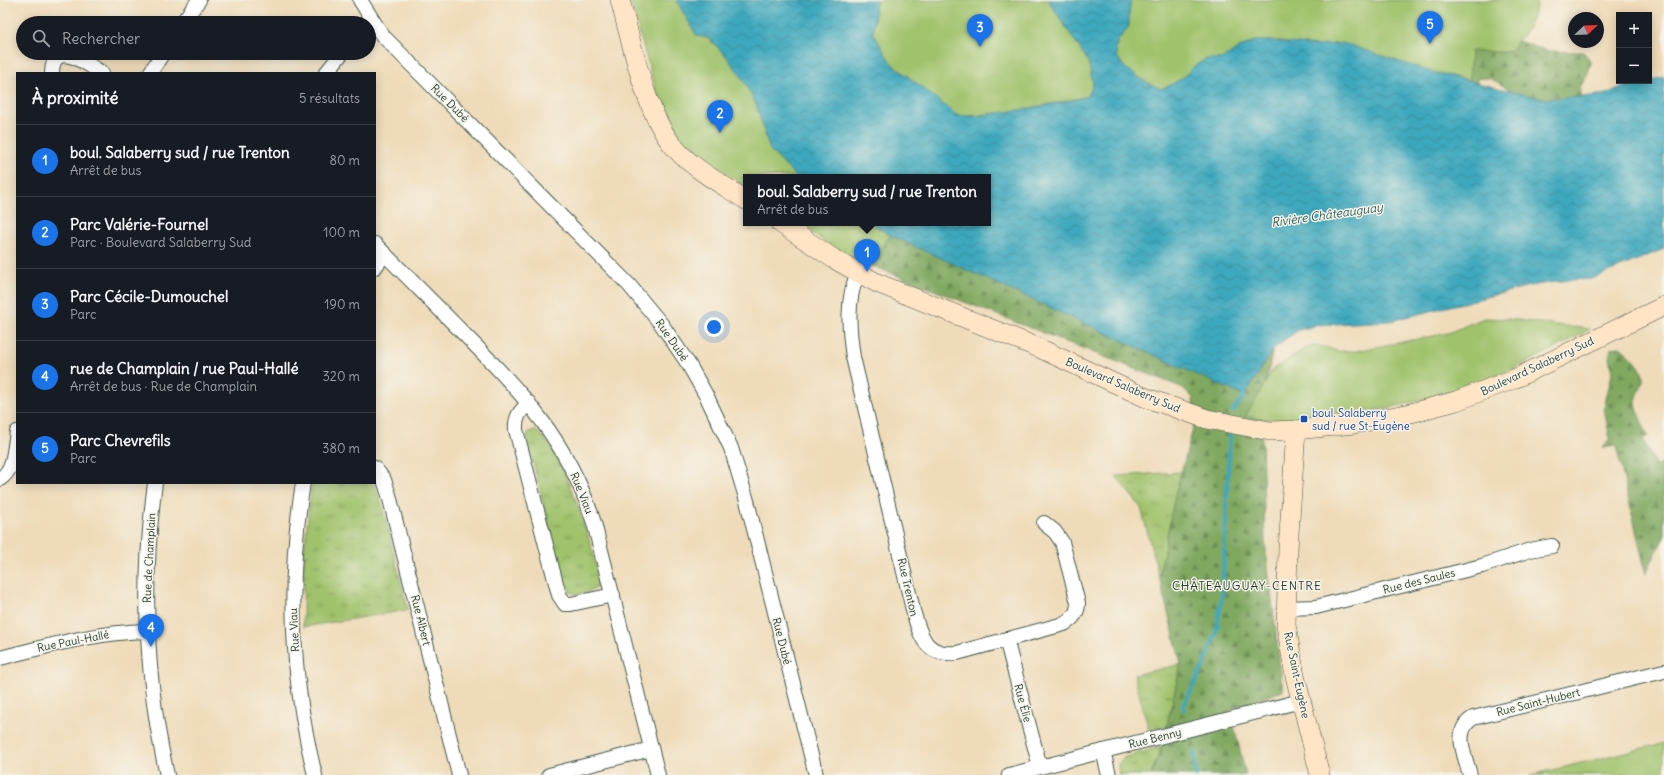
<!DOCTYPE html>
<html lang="fr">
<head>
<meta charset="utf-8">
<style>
  :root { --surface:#171b24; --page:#242831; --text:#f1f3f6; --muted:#9ea1a6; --line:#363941; --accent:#1a73e8 }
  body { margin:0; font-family:Delius,sans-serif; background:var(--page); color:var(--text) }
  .controls { position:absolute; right:12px; top:12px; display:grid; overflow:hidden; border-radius:0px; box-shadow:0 2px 10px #0003 }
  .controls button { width:36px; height:36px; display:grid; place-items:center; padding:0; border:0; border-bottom:1px solid var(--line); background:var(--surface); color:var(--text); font:20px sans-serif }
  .compass { position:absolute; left:1568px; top:12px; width:36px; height:36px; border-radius:50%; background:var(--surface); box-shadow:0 2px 10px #0003; rotate:67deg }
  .you { position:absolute; left:714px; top:327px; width:14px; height:14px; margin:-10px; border:3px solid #fff; border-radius:50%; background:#1a73e8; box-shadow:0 0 0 6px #1a73e833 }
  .badge { display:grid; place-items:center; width:26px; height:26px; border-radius:50%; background:var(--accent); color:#fff; font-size:13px; font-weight:700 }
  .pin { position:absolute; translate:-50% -33px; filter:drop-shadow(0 1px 2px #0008) }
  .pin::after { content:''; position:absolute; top:21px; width:14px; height:12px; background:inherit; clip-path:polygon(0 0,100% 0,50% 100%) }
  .popup { position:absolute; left:743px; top:174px; width:248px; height:52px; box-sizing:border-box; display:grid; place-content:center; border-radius:0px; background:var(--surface); filter:drop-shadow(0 1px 3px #0005); font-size:13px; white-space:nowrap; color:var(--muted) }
  .popup b { font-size:15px; color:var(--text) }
  .popup::after { content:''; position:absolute; left:50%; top:100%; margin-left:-8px; border:8px solid transparent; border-top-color:var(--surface) }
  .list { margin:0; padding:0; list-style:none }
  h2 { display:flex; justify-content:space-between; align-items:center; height:52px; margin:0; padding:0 16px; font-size:17px }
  h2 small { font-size:13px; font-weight:400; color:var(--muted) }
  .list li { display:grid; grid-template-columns:26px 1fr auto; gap:12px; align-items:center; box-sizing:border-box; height:72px; padding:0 16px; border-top:1px solid var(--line) }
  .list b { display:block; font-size:15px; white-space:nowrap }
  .list p { margin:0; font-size:13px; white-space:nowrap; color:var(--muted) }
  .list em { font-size:13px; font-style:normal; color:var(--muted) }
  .icon { flex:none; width:22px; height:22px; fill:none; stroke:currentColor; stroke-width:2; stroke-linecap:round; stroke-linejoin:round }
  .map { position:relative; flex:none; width:1664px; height:775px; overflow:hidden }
  .search { position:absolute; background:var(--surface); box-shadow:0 2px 10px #0003; left:16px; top:16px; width:360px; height:44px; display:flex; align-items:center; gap:10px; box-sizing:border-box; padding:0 14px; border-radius:22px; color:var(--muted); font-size:15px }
  .panel { position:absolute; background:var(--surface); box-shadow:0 2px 10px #0003; left:16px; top:72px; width:360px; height:412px; border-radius:0px }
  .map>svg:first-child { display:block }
  .grass { fill:url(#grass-tufts); stroke:#608050 }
  .forest { fill:url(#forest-firs); stroke:#50724a }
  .green { fill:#a0c26c; stroke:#608050 }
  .water { fill:url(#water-waves); stroke:#2e7278 }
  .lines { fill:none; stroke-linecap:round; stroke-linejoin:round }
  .stream { stroke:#3da8bd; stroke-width:4 }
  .street-casing { stroke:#3e5548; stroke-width:16 }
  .secondary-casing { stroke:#3e5548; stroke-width:20 }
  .street { stroke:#fff; stroke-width:14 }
  .secondary { stroke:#ffe4c6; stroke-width:19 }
  .transit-dot { fill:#1a4fb4; stroke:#f7f3e8; stroke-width:1.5 }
  .labels { text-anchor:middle; stroke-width:3; stroke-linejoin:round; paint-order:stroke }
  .street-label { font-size:11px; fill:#1f3d34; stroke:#f7f3e8 }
  .transit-label { font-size:11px; fill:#164399; stroke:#f7f3e8; text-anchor:start }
  .water-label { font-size:12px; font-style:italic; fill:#285d5d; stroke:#f7f3e8 }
  .neighbourhood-label { font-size:12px; letter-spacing:1px; fill:#1f3d34; stroke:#f7f3e8 }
</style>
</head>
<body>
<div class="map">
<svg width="1664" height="775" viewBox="0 0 1664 775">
  <defs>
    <pattern id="grass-tufts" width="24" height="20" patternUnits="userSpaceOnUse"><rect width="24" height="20" fill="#a0c26c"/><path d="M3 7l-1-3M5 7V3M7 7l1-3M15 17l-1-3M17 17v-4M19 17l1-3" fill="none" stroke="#829f5a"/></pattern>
    <pattern id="forest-firs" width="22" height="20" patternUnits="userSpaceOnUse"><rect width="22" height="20" fill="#80a860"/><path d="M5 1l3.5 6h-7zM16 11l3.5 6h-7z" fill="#688a50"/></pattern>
    <pattern id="water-waves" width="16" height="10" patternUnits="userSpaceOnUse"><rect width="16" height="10" fill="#3da8bd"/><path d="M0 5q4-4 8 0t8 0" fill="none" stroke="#338a9a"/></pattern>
  </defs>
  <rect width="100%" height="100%" fill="#f7f3e8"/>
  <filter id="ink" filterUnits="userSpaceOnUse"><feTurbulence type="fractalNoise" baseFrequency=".025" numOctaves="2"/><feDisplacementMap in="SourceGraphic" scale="8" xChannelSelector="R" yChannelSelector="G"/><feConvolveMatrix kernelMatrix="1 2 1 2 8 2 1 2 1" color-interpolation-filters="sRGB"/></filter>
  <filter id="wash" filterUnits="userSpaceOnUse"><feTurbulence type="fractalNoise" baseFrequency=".012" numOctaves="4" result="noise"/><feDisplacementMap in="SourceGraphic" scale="16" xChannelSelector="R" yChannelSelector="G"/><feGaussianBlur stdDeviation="0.9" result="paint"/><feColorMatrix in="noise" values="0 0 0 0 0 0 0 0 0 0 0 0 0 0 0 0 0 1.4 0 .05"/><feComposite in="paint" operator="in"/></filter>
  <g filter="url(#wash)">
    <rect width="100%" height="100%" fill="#efdbb9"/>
    <g class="grass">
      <path d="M 533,430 C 557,434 597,554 598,579 C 599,582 597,585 596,588 C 586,594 573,598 565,588 L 527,439 L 528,433 Z"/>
      <polygon points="1181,472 1174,500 1159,577 1141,508 1116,476"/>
      <polygon points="312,483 374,483 381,502 408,610 303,627 304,551"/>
      <polygon points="1181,664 1167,726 1149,730 1134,675"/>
      <polygon points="1162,746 1151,775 1119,775 1118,765 1123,758"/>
    </g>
    <g class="forest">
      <path d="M 1518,41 L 1548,51 L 1584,52 L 1591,63 L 1587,76 L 1580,87 L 1582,97 C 1559,99 1533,102 1512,91 C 1497,84 1493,74 1475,80 L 1480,84 L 1469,80 L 1471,51 L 1502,52 L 1510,51 Z"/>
      <polygon points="890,235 1244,396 1273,350 1261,403 1265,542 1283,691 1230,709 1246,775 1151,775 1162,746 1181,664 1159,577 1174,500 1194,425 1193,398 1183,388 1148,374 870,265"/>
      <path d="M 1620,347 C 1630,356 1648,369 1642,385 C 1640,390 1636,398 1636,403 C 1638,415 1643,425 1648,436 L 1643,439 L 1656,466 L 1664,462 L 1664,537 L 1646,573 L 1616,446 L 1603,448 L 1610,439 L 1604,408 L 1612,373 L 1609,358 L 1611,348 Z"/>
    </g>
    <g class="green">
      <polygon points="630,0 676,0 697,36 708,38 726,56 741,76 756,104 770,150 796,177 746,177 746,187 692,150 679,137 668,121 658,97"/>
      <polygon points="876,0 1048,0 1088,61 1093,83 1088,96 1020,110 975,116 958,116 891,63 873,33"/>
      <path d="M 1131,0 L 1537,0 C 1535,21 1524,35 1510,50 L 1503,52 L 1471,51 L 1469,80 L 1425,70 L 1343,43 L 1317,46 L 1272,41 L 1255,41 L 1245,45 L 1221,59 L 1206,59 L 1194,66 L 1184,77 L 1171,85 L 1161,89 L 1144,81 L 1124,67 L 1116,55 L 1117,42 L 1129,26 L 1129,12 Z"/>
      <polygon points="798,223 871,223 890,235 869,267 828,244"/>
      <path d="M 1484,318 L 1509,319 L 1590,329 C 1559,347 1528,363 1495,376 C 1444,397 1384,411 1330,417 C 1301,420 1274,423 1246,416 L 1264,386 L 1272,370 L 1300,351 L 1316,345 L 1338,351 L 1355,351 L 1448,333 Z"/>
      <polygon points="1664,743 1664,775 1531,775"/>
    </g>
    <polygon class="water" points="676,0 876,0 873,33 891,63 958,116 975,116 1020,110 1074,100 1088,96 1093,83 1088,61 1048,0 1131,0 1129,12 1129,26 1117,42 1116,55 1124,67 1144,81 1161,89 1171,85 1184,77 1194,66 1206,59 1221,59 1245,45 1255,41 1272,41 1317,46 1343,43 1425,70 1543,99 1582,97 1606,94 1617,89 1664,77 1664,249 1591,279 1568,280 1530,286 1391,321 1318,325 1299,330 1284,340 1273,350 1244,396 890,235 871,223 988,223 988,177 796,177 770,150 756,104 741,76 726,56 709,38 697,36"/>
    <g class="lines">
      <g class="stream">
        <polyline points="1233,411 1244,396 1244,391"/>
        <polyline points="1184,710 1184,704 1204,665 1216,633 1222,595 1230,435"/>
        <polyline points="1194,751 1196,775"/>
      </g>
    </g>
  </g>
  <g filter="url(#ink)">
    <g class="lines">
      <defs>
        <g id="street">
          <polyline points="360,0 382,35 629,285 662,325 689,365 707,397 731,448 747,501 816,775"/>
          <polyline points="182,23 199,0"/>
          <path d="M 52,73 C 53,38 87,64 102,73"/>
          <polyline points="150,73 163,53"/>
          <polyline points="326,73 342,53"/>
          <path d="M 375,244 C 404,274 434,303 463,333 C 521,391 569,442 594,523 L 658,775"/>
          <polyline points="375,267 385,254"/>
          <path d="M 858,273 C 846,299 849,330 853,357 L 914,614 C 921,639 927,656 957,653 L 1064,624 C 1073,619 1078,613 1078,603 L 1062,542 L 1055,532 L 1044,523"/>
          <path d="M 529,403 C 520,411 515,417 516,430 L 559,595 L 565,604 L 571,604 L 613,595"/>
          <polyline points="375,468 384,480 389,495 459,775"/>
          <path d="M 0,479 C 15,469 14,448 17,432"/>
          <path d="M 155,483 C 142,580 145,679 167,775"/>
          <path d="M 303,483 C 287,581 291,679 315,775"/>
          <polyline points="1285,608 1316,607 1482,566 1530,550 1552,546"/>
          <polyline points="1006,639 1040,767"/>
          <path d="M 0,658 C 48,646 97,632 147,631"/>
          <polyline points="1103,751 1109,775"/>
          <polyline points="549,775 651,749"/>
          <polyline points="1009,775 1301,701"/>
          <path d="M 1470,775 C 1465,755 1452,731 1473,718 L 1664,671"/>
        </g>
        <g id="secondary">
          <path d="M 620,0 C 632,43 645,114 675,148 C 692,168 723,185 746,200"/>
          <polyline points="780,223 834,259 877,283 1039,348 1144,397 1207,419 1270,431 1296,430 1354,424 1411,413 1456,401 1514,379 1664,306"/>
          <polyline points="1296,430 1288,549 1286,625 1295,676 1320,775"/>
        </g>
      </defs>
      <use href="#street" class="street-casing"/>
      <use href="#secondary" class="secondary-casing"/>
      <use href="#street" class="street"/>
      <use href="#secondary" class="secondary"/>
    </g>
  </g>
  <rect class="transit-dot" x="1300" y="415" width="8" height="8" rx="2"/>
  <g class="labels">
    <g class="street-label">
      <text transform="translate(450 103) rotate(45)" y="4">Rue Dubé</text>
      <text transform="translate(672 340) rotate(55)" y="4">Rue Dubé</text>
      <text transform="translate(1537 366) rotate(-25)" y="4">Boulevard Salaberry Sud</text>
      <text transform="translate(1123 385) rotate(23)" y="4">Boulevard Salaberry Sud</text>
      <text transform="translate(582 493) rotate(68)" y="4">Rue Viau</text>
      <text transform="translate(149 558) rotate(-87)" y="4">Rue de Champlain</text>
      <text transform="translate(1419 581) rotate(-14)" y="4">Rue des Saules</text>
      <text transform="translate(908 587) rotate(77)" y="4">Rue Trenton</text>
      <text transform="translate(421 620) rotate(76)" y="4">Rue Albert</text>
      <text transform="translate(294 630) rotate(-93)" y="4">Rue Viau</text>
      <text transform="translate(73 641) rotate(-11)" y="4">Rue Paul-Hallé</text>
      <text transform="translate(782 641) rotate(76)" y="4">Rue Dubé</text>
      <text transform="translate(1297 675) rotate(78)" y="4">Rue Saint-Eugène</text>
      <text transform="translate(1538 702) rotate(-14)" y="4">Rue Saint-Hubert</text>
      <text transform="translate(1023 703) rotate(75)" y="4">Rue Élie</text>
      <text transform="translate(1155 738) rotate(-14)" y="4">Rue Benny</text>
    </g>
    <g class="transit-label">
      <text x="1312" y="417">boul. Salaberry<tspan x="1312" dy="13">sud / rue St-Eugène</tspan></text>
    </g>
    <g class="water-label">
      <text transform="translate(1327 215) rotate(-8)" y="4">Rivière Châteauguay</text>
    </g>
    <g class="neighbourhood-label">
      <text x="1247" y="590">CHÂTEAUGUAY-CENTRE</text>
    </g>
  </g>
</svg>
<div class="controls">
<button>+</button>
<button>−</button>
</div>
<svg class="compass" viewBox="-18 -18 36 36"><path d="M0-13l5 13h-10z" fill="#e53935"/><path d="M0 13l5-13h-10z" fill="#9ea1a6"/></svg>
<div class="you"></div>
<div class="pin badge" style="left:867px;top:272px">1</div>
<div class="popup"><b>boul. Salaberry sud / rue Trenton</b>Arrêt de bus</div>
<div class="pin badge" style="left:720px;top:133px">2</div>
<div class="pin badge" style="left:980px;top:47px">3</div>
<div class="pin badge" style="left:151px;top:647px">4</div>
<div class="pin badge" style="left:1430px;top:44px">5</div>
<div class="search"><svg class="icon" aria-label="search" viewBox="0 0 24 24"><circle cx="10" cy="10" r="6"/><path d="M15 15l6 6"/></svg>Rechercher</div>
<section class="panel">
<h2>À proximité<small>5 résultats</small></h2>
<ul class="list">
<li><span class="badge">1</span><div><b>boul. Salaberry sud / rue Trenton</b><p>Arrêt de bus</p></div><em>80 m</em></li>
<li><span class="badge">2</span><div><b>Parc Valérie-Fournel</b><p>Parc · Boulevard Salaberry Sud</p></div><em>100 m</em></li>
<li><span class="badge">3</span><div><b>Parc Cécile-Dumouchel</b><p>Parc</p></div><em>190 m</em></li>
<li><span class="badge">4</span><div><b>rue de Champlain / rue Paul-Hallé</b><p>Arrêt de bus · Rue de Champlain</p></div><em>320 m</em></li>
<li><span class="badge">5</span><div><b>Parc Chevrefils</b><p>Parc</p></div><em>380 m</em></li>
</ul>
</section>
</div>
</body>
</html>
